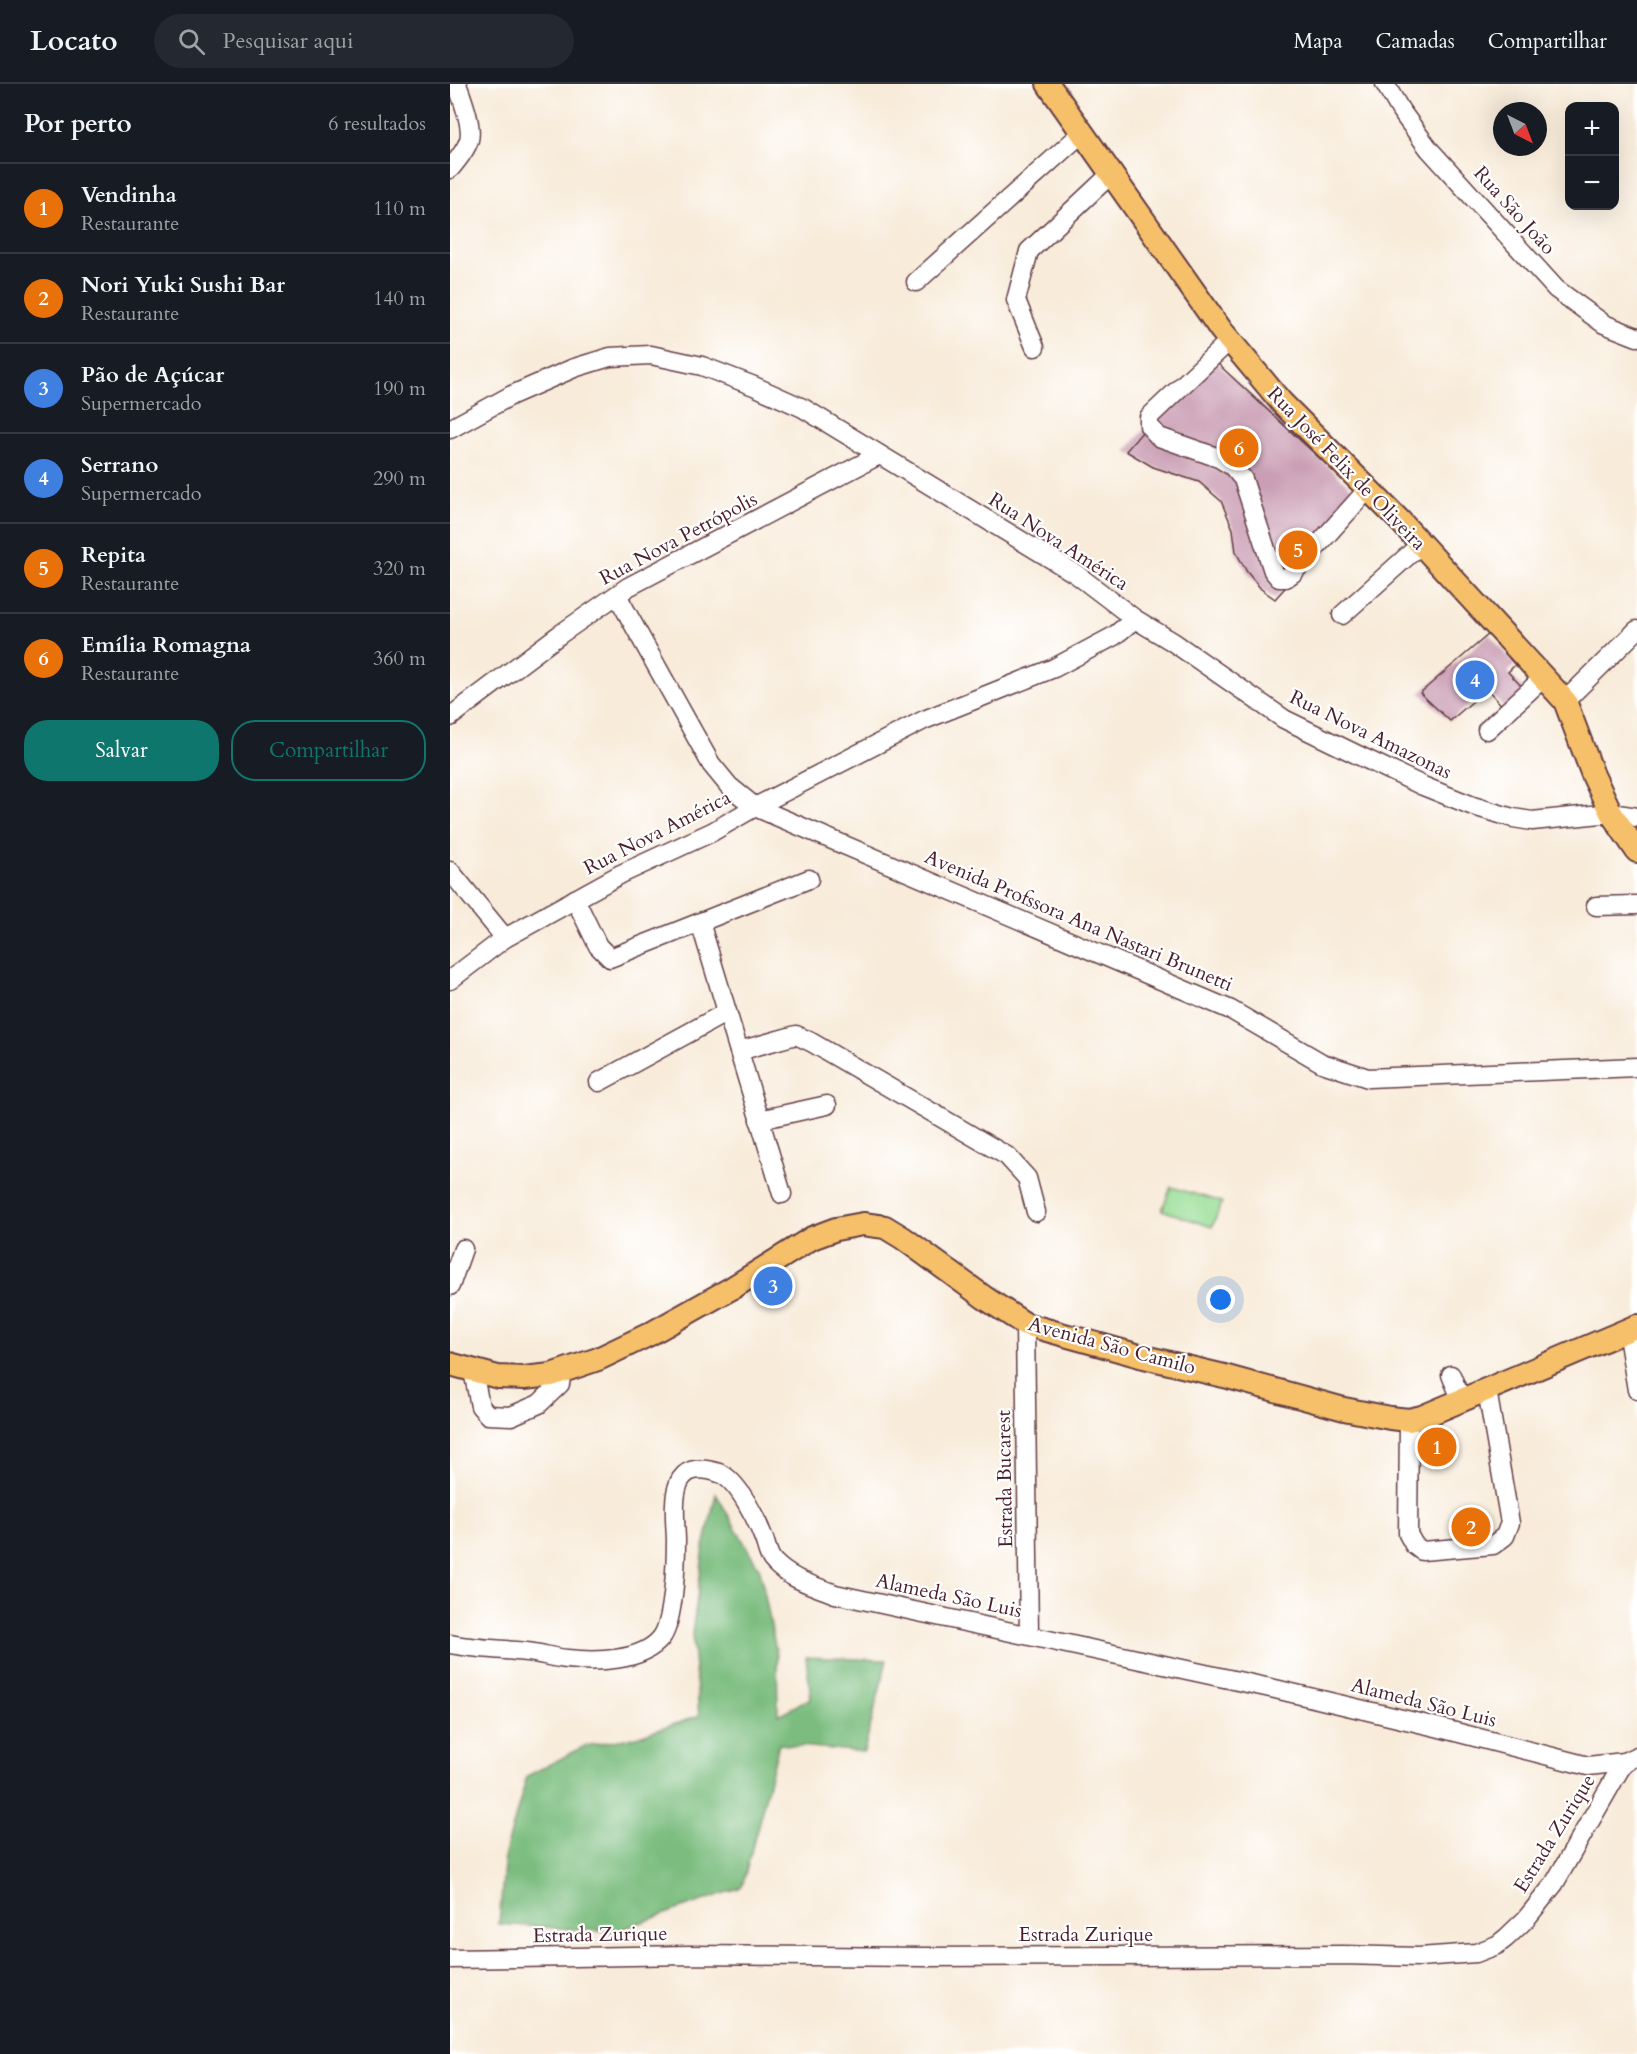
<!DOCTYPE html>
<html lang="pt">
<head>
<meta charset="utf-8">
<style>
  :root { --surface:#171b24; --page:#242831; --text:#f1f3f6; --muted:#9ea1a6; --line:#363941; --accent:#0f766e }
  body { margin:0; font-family:Cardo,serif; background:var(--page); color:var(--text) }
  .controls { position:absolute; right:18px; top:18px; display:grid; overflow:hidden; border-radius:12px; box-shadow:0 6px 24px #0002 }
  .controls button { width:54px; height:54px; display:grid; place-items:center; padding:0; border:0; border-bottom:2px solid var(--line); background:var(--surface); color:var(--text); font:30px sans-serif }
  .compass { position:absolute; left:1043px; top:18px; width:54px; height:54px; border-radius:50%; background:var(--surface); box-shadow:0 6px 24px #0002; rotate:138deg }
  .you { position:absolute; left:771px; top:1216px; width:21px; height:21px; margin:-15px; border:4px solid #fff; border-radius:50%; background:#1a73e8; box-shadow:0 0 0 9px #1a73e833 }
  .badge { display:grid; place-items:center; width:39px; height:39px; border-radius:50%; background:var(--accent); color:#fff; font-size:20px; font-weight:700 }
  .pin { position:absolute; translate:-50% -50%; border:3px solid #fff; box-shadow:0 2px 6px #0006 }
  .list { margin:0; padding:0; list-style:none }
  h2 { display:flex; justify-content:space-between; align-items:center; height:78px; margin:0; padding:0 24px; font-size:26px }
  h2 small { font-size:20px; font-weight:400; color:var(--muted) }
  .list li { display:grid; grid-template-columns:39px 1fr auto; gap:18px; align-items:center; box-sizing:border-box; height:90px; padding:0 24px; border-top:2px solid var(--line) }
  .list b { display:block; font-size:22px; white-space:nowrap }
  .list p { margin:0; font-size:20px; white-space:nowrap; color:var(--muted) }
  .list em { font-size:20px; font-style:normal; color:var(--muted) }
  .actions { display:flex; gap:12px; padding:18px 24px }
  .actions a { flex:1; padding:14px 0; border:2px solid var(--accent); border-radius:24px; text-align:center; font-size:21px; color:var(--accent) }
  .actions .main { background:var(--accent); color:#fff }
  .icon { flex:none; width:33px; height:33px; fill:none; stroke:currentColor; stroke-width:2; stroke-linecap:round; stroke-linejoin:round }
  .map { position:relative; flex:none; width:1187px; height:1970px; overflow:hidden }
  header { display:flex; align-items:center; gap:36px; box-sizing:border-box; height:84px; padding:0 30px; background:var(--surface); border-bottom:2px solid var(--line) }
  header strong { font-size:28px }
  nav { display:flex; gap:33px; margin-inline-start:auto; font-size:21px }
  .search { width:420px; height:54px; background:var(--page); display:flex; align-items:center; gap:15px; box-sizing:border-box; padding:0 21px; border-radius:33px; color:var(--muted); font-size:22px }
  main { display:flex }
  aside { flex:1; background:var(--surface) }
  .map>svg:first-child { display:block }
  .green { fill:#9ade96; stroke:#727e60; stroke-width:1.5 }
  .forest { fill:#7bbd7f; stroke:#626e55; stroke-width:1.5 }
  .building { fill:#ca9eb4 }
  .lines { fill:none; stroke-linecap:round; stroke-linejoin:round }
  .minor-casing { stroke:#643e45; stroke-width:21 }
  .major-casing { stroke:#643e45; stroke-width:26 }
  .minor { stroke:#fff; stroke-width:18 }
  .major { stroke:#f6c06b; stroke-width:22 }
  .labels { text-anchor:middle; stroke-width:4.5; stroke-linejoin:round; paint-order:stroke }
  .street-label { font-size:20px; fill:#4a1f2b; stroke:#fff }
</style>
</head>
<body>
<header>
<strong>Locato</strong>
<div class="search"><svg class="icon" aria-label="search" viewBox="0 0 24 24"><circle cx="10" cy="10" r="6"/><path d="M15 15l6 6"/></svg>Pesquisar aqui</div>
<nav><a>Mapa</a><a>Camadas</a><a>Compartilhar</a></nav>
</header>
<main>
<aside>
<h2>Por perto<small>6 resultados</small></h2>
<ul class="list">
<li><span class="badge" style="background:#e8710a">1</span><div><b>Vendinha</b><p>Restaurante</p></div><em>110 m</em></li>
<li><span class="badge" style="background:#e8710a">2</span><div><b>Nori Yuki Sushi Bar</b><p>Restaurante</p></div><em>140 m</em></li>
<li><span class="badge" style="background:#3f7fe0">3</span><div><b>Pão de Açúcar</b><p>Supermercado</p></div><em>190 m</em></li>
<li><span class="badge" style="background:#3f7fe0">4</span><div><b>Serrano</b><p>Supermercado</p></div><em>290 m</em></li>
<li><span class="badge" style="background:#e8710a">5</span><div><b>Repita</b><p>Restaurante</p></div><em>320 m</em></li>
<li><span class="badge" style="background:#e8710a">6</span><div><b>Emília Romagna</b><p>Restaurante</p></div><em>360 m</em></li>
</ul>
<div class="actions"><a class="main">Salvar</a><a>Compartilhar</a></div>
</aside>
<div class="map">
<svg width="1187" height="1970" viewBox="0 0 1187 1970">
  <rect width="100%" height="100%" fill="#fff"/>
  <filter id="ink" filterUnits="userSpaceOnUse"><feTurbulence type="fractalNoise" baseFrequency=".0167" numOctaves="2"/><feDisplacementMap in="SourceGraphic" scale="12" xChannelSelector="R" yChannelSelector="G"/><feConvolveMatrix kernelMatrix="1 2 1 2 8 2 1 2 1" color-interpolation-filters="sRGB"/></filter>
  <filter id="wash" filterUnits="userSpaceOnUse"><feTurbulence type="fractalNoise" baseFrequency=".008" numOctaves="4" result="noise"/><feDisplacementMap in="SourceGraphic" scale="24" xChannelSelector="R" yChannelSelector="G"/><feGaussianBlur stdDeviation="1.35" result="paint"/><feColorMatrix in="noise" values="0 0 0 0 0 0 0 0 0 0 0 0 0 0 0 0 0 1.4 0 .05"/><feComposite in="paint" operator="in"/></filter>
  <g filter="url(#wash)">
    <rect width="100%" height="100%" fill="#f8ebd9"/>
    <polygon class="green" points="721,1103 772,1118 762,1143 712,1126"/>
    <polygon class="forest" points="266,1410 310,1486 327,1572 328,1631 361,1614 356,1573 437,1576 414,1668 329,1660 292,1803 164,1848 49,1840 55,1770 77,1692 135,1662 186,1653 249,1632 242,1550 254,1463"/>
    <g id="blocks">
      <g class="building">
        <polygon points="767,279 908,410 885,448 825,515 811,505 797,488 786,468 783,445 771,417 749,398 703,383 676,367 704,334"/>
        <polygon points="1039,550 1065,581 1058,588 1078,609 1057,627 1037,605 1000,637 970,609"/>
      </g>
    </g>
  </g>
  <g filter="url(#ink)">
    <use href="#blocks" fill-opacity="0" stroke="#643e45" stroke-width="1.5"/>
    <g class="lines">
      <defs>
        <g id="minor">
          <polyline points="935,0 951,27 979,65 1106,205 1154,240 1187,253"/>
          <path d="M 0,85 C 6,78 16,66 19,56 C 23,42 12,14 7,0"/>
          <polyline points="466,198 632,49"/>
          <polyline points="779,257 699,333 699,342 709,353 769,374 782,382 793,395 823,487 829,494 836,494 843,489 918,405"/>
          <polyline points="585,263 566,216 579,167 661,90"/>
          <polyline points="0,345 62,311 124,284 160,273 201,271 252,282 304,302 353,324 626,490 685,535 723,558 834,635 914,674 973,702 1023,722 1063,734 1082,737 1161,729 1187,733"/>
          <polyline points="167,511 261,680 279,702 305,723 781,926 872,979 918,994 1187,983"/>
          <polyline points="892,531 971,460"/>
          <polyline points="1115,617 1187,546"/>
          <polyline points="0,633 109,551 178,503 429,371"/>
          <polyline points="1037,646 1094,593"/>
          <polyline points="0,787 55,854"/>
          <polyline points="125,815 148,862 160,874 359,795"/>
          <polyline points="1146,822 1187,821"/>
          <polyline points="250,838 332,1110"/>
          <polyline points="0,896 55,854 171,790 262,748 305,723 474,636 604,584 664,552 685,535"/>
          <polyline points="289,967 346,951 361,958 557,1072 577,1094 586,1128"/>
          <polyline points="149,998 277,928"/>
          <polyline points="309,1036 377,1021"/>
          <polyline points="0,1202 13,1165"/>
          <polyline points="575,1240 579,1551"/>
          <polyline points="1177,1246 1187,1306"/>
          <polyline points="23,1287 30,1322 38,1331 61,1332 89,1320 110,1300 112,1287"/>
          <polyline points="1001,1291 1012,1317"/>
          <polyline points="959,1336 958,1450 964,1461 972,1467 1043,1461 1055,1452 1060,1439 1037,1306"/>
          <path d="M 0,1560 C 25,1565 51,1565 77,1568 C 90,1569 103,1574 117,1575 C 145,1578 192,1578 211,1554 C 224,1538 226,1478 226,1456 C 225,1424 216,1371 269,1389 C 288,1396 307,1436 314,1455 C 317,1463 318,1473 325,1479 C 340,1495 365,1502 385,1510 L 825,1605 L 986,1643 L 1138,1682 L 1174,1678 L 1187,1672"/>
          <polyline points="0,1875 239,1871 474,1873 893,1871 969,1873 1026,1869 1047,1861 1056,1854 1076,1835 1104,1800 1174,1678"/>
        </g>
        <g id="major">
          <polyline points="598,0 771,246 832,319 950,437 1115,617 1143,691 1161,729 1187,767"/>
          <polyline points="0,1280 48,1293 74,1294 101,1291 148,1275 200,1250 282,1204 362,1154 386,1145 413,1140 435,1143 453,1154 535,1214 575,1240 690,1272 774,1292 894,1325 940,1334 959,1336 972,1333 1187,1242"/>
        </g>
      </defs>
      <use href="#minor" class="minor-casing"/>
      <use href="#major" class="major-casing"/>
      <use href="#minor" class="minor"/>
      <use href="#major" class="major"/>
    </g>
  </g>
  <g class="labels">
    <g class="street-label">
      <text transform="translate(1065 126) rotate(48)" y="7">Rua São João</text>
      <text transform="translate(897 384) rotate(46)" y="7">Rua José Felix de Oliveira</text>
      <text transform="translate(228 454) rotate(-28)" y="7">Rua Nova Petrópolis</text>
      <text transform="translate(609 457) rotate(33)" y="7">Rua Nova América</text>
      <text transform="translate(921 650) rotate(26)" y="7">Rua Nova Amazonas</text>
      <text transform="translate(207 748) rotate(-27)" y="7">Rua Nova América</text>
      <text transform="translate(629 836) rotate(23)" y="7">Avenida Profssora Ana Nastari Brunetti</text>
      <text transform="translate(662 1261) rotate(15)" y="7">Avenida São Camilo</text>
      <text transform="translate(554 1395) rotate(-91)" y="7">Estrada Bucarest</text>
      <text transform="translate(499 1511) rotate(12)" y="7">Alameda São Luis</text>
      <text transform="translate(974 1618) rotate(14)" y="7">Alameda São Luis</text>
      <text transform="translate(1104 1749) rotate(-58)" y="7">Estrada Zurique</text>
      <text transform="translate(150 1850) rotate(-1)" y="7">Estrada Zurique</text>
      <text x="636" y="1857">Estrada Zurique</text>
    </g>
  </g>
</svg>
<div class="controls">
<button>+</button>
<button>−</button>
</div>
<svg class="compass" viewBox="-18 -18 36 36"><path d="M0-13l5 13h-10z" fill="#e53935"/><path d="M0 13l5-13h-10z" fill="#9ea1a6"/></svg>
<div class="you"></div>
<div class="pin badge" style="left:987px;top:1363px;background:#e8710a">1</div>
<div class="pin badge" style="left:1021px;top:1443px;background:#e8710a">2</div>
<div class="pin badge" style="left:323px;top:1202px;background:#3f7fe0">3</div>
<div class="pin badge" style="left:1025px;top:596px;background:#3f7fe0">4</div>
<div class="pin badge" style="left:848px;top:466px;background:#e8710a">5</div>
<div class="pin badge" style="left:789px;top:364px;background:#e8710a">6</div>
</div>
</main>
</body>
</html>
